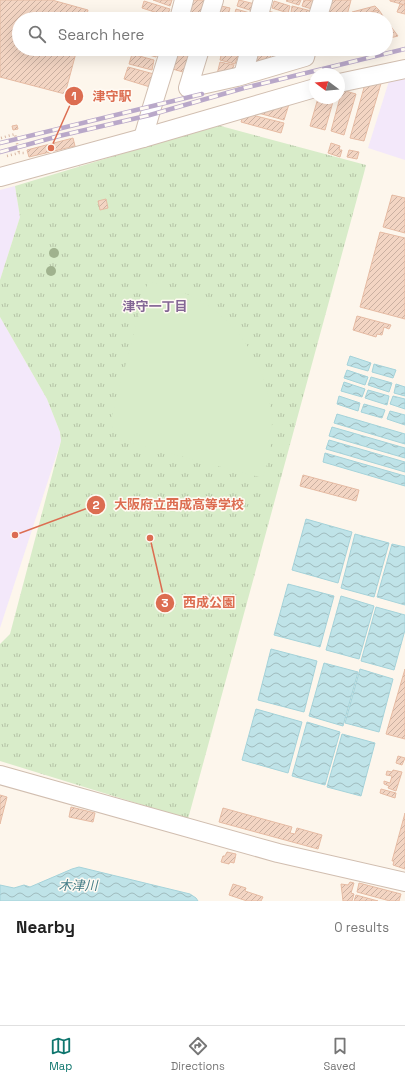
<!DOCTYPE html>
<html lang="en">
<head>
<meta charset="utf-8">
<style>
  :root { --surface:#fff; --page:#f2f2f2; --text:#222; --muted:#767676; --line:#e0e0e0; --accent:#0f766e }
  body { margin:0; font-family:"Space Grotesk","Noto Sans JP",sans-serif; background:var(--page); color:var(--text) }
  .compass { position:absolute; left:309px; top:68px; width:36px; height:36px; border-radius:50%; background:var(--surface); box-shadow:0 4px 16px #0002; rotate:286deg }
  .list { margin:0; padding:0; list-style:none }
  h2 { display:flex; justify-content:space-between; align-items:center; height:52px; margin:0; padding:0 16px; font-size:17px }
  h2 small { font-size:13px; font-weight:400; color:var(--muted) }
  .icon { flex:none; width:22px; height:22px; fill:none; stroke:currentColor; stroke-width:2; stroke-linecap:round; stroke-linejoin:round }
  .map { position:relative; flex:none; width:405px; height:901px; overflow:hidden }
  .search { position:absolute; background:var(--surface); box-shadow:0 4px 16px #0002; left:12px; right:12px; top:12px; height:44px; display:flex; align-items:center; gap:10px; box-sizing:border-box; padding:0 14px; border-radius:22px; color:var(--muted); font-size:15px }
  .sheet { height:124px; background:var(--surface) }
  nav { display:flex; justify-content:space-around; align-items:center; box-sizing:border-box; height:56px; border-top:1px solid var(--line); background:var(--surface); font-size:11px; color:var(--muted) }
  nav a { display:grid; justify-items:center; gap:2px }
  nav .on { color:var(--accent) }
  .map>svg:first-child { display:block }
  .education { fill:#f3e8fa }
  .park { fill:url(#park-tufts) }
  .garden { fill:#d8ecc9 }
  .water { fill:url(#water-waves); stroke:#a5d3da }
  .building { fill:url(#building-hatch); stroke:#e6bba3 }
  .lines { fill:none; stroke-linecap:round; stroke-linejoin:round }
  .minor-casing { stroke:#d1beb0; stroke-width:20 }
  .path { stroke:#d9b8a5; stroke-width:2.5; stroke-dasharray:1 3; stroke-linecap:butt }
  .minor { stroke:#fff; stroke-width:18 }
  .rail-casing { stroke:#b9a8c9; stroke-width:4.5 }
  .rail { stroke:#fffaf3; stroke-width:3; stroke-dasharray:9; stroke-linecap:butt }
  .tree { fill:#a0b28e }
  .labels { text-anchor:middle; stroke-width:3; stroke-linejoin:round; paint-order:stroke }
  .neighbourhood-label { font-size:13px; font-weight:bold; fill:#846695; stroke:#fffaf3 }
  .water-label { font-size:13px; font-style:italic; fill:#437c86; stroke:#fffaf3 }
  .leader { fill:none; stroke:#dc6d51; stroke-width:1.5 }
  .callout-dot { fill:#dc6d51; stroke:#fffaf3; stroke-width:1.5 }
  .mark-label { font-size:12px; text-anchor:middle; font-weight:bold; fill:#fff }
  .callout-label { font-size:13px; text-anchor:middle; font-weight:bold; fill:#dc6d51; stroke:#fffaf3; stroke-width:3; stroke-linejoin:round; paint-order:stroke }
</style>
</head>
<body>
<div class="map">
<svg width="405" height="901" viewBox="0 0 405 901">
  <defs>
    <pattern id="park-tufts" width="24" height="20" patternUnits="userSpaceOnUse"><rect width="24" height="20" fill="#d8ecc9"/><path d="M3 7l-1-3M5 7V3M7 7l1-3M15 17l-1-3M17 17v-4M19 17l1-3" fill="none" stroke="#b4c2a5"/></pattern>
    <pattern id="water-waves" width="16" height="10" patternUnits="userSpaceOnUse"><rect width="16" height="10" fill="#bfe3e8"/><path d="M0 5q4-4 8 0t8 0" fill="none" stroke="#a0bbbe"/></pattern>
    <pattern id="building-hatch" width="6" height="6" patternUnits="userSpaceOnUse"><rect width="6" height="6" fill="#f3d5c3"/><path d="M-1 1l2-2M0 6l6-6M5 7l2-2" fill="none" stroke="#cab0a1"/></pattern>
  </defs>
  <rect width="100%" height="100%" fill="#fdf6ec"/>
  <g class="education">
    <polygon points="405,77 405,160 368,148 389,81"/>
    <polygon points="15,186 20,217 0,280 0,190"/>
    <polygon points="0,317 47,399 60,432 61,441 0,628"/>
  </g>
  <polygon class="park" points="217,125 366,165 364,173 188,819 0,761 0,644 10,634 61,441 60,432 47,399 0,317 0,280 20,217 15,186"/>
  <path class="garden" d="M 148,281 C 169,286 189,293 207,305 C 248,332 273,381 272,430 C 272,447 268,462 263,478 L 120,440 L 110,423 Z"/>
  <g class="water">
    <polygon points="350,356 371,363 368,371 347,365"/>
    <polygon points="374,364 396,370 393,378 372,372"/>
    <polygon points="347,370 368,377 365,385 344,378"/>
    <polygon points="371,377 392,383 389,392 368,385"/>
    <polygon points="344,382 365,389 362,397 341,391"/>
    <polygon points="396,384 405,387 405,396 394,393"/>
    <polygon points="368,390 389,396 387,405 365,398"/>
    <polygon points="339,396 360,403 358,411 337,404"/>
    <polygon points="393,396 405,399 405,409 390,404"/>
    <polygon points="364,404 385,410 382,418 361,412"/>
    <polygon points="390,411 405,415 405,425 387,419"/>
    <polygon points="337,414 405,434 405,444 334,423"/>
    <polygon points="332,427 405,448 405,458 329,436"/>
    <polygon points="329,440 405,462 405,472 326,449"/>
    <polygon points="325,453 405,476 405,486 323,462"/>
    <polygon points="306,519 352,532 338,583 292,570"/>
    <polygon points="355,534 389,543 374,597 341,588"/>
    <polygon points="392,544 405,547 405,605 377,597"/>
    <polygon points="288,584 334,596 320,647 274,635"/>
    <polygon points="341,596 374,606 359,659 326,650"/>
    <polygon points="376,607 405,615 405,630 394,670 361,661"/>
    <polygon points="271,649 317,661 304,712 258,700"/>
    <polygon points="324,663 358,672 343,726 309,716"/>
    <polygon points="360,669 393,679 379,732 345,723"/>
    <polygon points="256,709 302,722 288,773 242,760"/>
    <polygon points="307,722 340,732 325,785 292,776"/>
    <polygon points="342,734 375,743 361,796 327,787"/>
    <polygon points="79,867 190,894 196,898 198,901 0,901 0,885 14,888 24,885 30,887 72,869"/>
  </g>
  <g class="building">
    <polygon points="0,0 52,0 88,10 86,19 19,19 19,49 77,49 65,94 0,77"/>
    <polygon points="153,0 172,0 170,6"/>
    <polygon points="187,0 209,0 203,19 182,19"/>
    <polygon points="239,0 255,4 253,11 237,6"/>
    <polygon points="287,0 301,0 299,5 286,1"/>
    <polygon points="304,0 315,1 312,9 302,6"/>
    <polygon points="330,0 351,0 346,19 325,19"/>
    <polygon points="390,0 405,0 405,5 390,1"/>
    <polygon points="144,1 170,9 167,16 142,8"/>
    <polygon points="274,1 290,6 288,13 272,8"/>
    <polygon points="400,4 405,5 405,14 397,12"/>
    <polygon points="217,5 230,8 227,19 213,19"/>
    <polygon points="292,6 311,11 309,18 291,13"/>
    <polygon points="375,6 379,10 350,18 352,12"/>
    <polygon points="236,9 250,13 248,19 243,19 234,16"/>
    <polygon points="264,10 283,15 282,19 262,19"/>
    <polygon points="379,10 385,19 351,19 350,18"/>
    <polygon points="145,13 153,16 152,19 143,19"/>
    <polygon points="287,14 303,19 286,19"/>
    <polygon points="386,20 398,36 386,39"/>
    <polygon points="132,49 158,49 156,57 132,50"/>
    <polygon points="175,49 194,49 192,55 174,50"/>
    <polygon points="226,49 241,49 240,53"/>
    <polygon points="253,49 273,49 268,64 249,65"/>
    <polygon points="275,49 291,49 295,50 292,59 288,61 272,56"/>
    <polygon points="174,51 195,58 190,74 169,68"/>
    <polygon points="222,51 238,55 235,64 220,60"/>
    <polygon points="132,54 154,60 152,70 129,64"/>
    <polygon points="220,62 234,65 232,71 217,74"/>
    <polygon points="128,67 154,74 150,87 124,79"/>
    <polygon points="382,80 364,141 350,138 365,84"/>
    <polygon points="342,90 356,94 344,135 331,131"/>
    <polygon points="318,98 334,98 325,130 310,126"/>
    <polygon points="290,101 284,120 258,113"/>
    <polygon points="244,113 284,123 281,133 241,122"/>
    <polygon points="17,125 18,129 13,130 12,126"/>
    <polygon points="73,138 75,146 29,157 27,150"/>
    <polygon points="331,143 340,146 339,150 342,150 340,157 328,153"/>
    <polygon points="349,150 359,152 357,159 347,157"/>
    <polygon points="392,195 405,198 405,233 383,227"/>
    <polygon points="106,199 108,208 100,210 98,201"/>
    <polygon points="380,232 405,238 405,319 360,307"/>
    <polygon points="357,316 391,325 389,329 384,327 382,335 377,334 376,337 353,330"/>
    <polygon points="303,475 359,490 356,501 300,486"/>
    <polygon points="405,669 405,739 386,734"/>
    <polygon points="398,756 405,758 402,765 396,763"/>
    <polygon points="393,770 402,772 396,791 388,788 389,786 384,784 384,781 390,783 392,776 386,775 387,771 392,772"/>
    <polygon points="381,789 396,793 395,798 380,793"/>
    <polygon points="0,795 7,797 0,824"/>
    <polygon points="71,807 95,813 93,822 69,817"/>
    <polygon points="223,808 292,827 290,833 295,834 297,828 322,835 318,849 219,822"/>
    <polygon points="405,813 405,869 393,865 394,861 392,861"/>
    <polygon points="227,852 236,854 234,863 230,862 229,864 221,862 223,856 225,856"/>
    <polygon points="350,882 354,883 351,893 354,894 352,901 343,901 341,884 348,885"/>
    <polygon points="359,883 401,894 399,901 390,901 357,892"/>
    <polygon points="233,884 246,888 245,891 263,897 261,901 247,901 229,895"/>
    <polygon points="356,895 378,901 354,901"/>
  </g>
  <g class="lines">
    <defs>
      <g id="minor">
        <polyline points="179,19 184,0"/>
        <polyline points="208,19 214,0"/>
        <polyline points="258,19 263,0"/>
        <polyline points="317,19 323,0"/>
        <polyline points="200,49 188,88 237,77 305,57 307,49"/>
        <polyline points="243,75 250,49"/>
        <polyline points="339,83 405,69"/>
        <polyline points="143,138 152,107 170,49"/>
        <polyline points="0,177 143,138 315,88"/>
        <polyline points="0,775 278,853 405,882"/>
      </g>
    </defs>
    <use href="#minor" class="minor-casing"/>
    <g class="path">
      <polyline points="1,138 15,134 19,153"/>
      <polyline points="7,156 19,153 24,153"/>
    </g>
    <use href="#minor" class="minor"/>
    <defs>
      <g id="rail">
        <polyline points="0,143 202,94"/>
        <polyline points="0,152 59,136 150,115 244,88 405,49"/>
      </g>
    </defs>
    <use href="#rail" class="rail-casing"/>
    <use href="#rail" class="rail"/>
  </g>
  <g class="tree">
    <circle cx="54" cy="253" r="5"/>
    <circle cx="51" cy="271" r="5"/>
  </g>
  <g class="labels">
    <g class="neighbourhood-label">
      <text x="155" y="311">津守一丁目</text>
    </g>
    <g class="water-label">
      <text x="78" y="890">木津川</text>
    </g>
  </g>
  <path class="leader" d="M51 148L74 96M15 535L96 505M150 538L165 603"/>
  <g class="callout-dot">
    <circle cx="51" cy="148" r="4"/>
    <circle cx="15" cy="535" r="4"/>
    <circle cx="150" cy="538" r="4"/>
    <circle cx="74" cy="96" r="10"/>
    <circle cx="96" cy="505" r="10"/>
    <circle cx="165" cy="603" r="10"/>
  </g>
  <g class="mark-label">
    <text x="74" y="100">1</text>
    <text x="96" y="509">2</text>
    <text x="165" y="607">3</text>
  </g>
  <g class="callout-label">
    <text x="112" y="101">津守駅</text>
    <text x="179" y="509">大阪府立西成高等学校</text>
    <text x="209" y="607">西成公園</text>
  </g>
</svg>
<svg class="compass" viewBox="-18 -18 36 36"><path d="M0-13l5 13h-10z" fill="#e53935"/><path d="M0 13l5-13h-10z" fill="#767676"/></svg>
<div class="search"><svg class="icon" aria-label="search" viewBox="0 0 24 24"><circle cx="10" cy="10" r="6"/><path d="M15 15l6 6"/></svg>Search here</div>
</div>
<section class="sheet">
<h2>Nearby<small>0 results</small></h2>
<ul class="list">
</ul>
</section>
<nav>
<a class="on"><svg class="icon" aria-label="map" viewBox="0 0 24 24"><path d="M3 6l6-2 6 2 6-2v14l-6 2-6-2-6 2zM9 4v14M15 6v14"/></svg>Map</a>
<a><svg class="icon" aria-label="directions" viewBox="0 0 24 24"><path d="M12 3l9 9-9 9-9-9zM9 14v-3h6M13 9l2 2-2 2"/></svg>Directions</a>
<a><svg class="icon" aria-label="saved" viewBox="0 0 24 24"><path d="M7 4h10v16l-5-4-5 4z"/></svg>Saved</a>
</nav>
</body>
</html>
